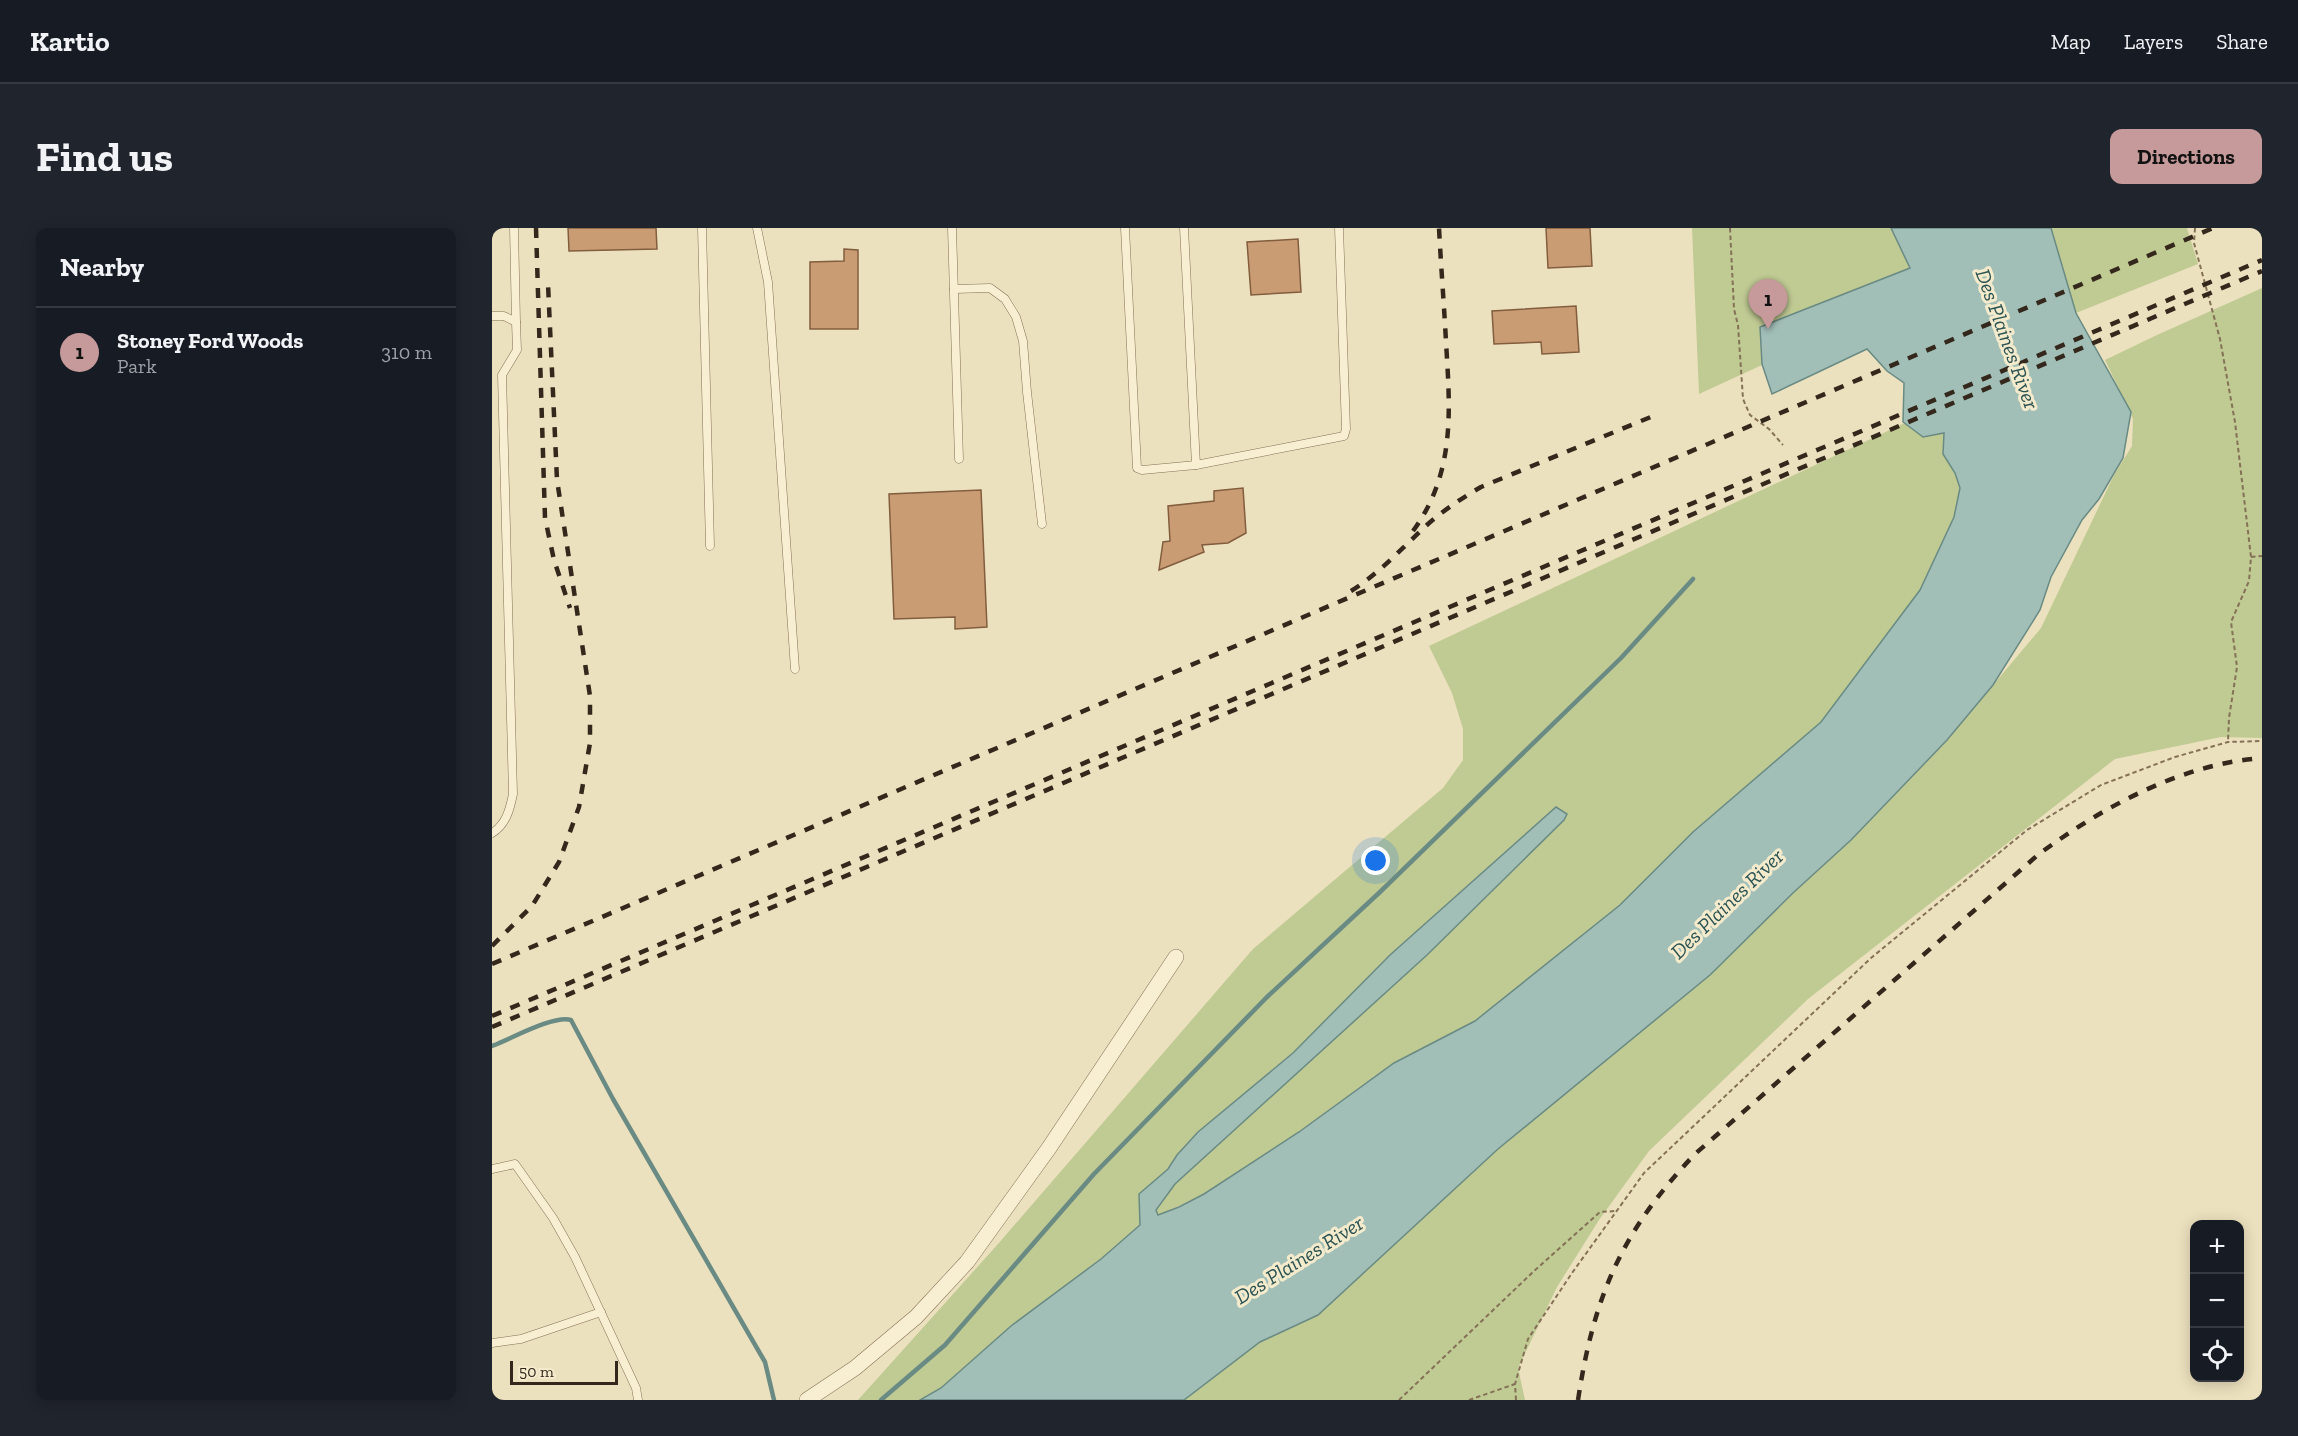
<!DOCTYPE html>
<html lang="en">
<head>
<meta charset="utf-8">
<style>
  :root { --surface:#171b24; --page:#20242c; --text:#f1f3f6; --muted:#9ea1a6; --line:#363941; --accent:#c69a9a }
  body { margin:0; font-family:"Zilla Slab",serif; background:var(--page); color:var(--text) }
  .controls { position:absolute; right:18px; bottom:18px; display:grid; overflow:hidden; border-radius:12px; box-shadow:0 3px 15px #0003 }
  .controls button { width:54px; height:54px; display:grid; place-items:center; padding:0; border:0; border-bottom:2px solid var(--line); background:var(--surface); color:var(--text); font:30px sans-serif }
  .scale { position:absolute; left:18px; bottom:15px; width:108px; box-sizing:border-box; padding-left:6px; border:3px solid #34281c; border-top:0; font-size:16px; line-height:21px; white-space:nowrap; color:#34281c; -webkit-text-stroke:4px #f4ebcd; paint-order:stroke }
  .you { position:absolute; left:884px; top:633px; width:21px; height:21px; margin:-15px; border:4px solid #fff; border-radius:50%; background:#1a73e8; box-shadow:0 0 0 9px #1a73e833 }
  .badge { display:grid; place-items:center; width:39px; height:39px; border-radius:50%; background:var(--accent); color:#111; font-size:20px; font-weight:700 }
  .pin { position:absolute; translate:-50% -50px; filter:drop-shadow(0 2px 3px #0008) }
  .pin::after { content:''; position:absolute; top:32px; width:21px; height:18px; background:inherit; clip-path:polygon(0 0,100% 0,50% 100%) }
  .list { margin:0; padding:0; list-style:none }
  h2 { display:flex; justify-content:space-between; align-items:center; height:78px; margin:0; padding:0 24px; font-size:26px }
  h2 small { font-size:20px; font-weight:400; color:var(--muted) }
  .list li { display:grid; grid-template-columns:39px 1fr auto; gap:18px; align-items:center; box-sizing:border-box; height:90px; padding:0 24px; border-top:2px solid var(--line) }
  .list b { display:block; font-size:22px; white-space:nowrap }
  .list p { margin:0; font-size:20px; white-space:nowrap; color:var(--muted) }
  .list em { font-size:20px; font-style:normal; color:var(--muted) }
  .icon { flex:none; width:33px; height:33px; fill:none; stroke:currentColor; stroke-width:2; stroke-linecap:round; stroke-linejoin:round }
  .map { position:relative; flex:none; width:1770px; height:1172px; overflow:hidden; border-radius:12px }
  header { display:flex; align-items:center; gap:36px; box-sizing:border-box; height:84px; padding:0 30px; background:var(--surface); border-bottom:2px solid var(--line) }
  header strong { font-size:28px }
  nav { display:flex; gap:33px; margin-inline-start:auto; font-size:21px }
  .intro { display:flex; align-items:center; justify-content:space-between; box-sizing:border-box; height:144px; padding:0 36px }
  h1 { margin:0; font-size:42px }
  .button { padding:15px 27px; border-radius:12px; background:var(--accent); color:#111; font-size:21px; font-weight:700 }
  main { display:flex; gap:36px; padding:0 36px }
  aside { flex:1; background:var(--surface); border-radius:12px; box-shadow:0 3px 15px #0003 }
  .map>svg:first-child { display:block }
  .green { fill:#c0ca93 }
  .water { fill:#a1beb7; stroke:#698b84; stroke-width:1.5 }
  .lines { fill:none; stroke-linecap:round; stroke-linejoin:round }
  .stream { stroke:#698b84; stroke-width:4.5 }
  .building { fill:#ca9c74; stroke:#825d3e; stroke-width:1.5 }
  .service-casing { stroke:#847157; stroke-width:9 }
  .minor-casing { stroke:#847157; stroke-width:16 }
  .path { stroke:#847157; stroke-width:2; stroke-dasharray:4.5 3; stroke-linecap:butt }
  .service { stroke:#f8eed1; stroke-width:8 }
  .minor { stroke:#f8eed1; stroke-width:15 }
  .rail { stroke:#34281c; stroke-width:4.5; stroke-dasharray:10 10; stroke-linecap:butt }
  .labels { text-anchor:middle; stroke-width:6; stroke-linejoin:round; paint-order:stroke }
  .water-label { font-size:21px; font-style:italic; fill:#2b5353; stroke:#f4ebcd }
</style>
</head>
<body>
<header>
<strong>Kartio</strong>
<nav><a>Map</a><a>Layers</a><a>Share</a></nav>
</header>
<div class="intro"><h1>Find us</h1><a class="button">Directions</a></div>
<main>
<aside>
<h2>Nearby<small></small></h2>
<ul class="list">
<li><span class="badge">1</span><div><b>Stoney Ford Woods</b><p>Park</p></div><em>310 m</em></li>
</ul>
</aside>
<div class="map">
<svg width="1770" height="1172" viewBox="0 0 1770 1172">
  <rect width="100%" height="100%" fill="#ece1be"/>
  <g class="green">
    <polygon points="1200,0 1695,0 1706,36 1584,85 1561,6 1488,37 1207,166"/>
    <polygon points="1770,60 1770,510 1729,509 1623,531 1316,771 1157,923 1107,992 1065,1059 1026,1140 1033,1172 692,1172 768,1114 826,1087 1006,921 1218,747 1302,664 1359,612 1455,512 1549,400 1622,247 1640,218 1641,191 1613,132 1665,107"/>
    <polygon points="1449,178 1452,205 1451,226 1463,245 1468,260 1462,289 1428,362 1329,494 1201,604 1128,677 983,793 902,835 807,904 712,966 666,988 664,982 683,956 1064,579 898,727 801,825 706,904 685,927 676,941 647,966 648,997 609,1031 519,1098 449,1160 428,1172 366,1172 506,1016 761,721 951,560 971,532 971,501 960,465 937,418"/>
  </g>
  <polygon class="water" points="1399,0 1559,0 1584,85 1639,184 1631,230 1607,271 1590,292 1559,349 1548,382 1501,457 1455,512 1359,612 1302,664 1218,747 1006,921 826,1087 768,1114 692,1172 428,1172 449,1160 519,1098 609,1031 648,997 647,966 676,941 685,927 706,904 801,825 898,727 1064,579 1075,586 1072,592 935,727 683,956 664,982 666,987 687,979 712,966 807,904 902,835 983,793 1128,677 1201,604 1329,494 1428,362 1462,289 1468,260 1463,245 1451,226 1452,205 1431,209 1411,194 1412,155 1395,143 1375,121 1280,166 1270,136 1268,99 1418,40"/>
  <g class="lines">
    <g class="stream">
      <path d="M 0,818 C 19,811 61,787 79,792 L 121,871 L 273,1134 L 282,1172"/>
      <polyline points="389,1172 453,1117 602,946 774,770 888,664 1129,430 1201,351"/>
    </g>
  </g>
  <g class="building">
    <polygon points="76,0 164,0 165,21 77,23"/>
    <polygon points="1054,0 1098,0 1100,38 1056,40"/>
    <polygon points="806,11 809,64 759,67 755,14"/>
    <polygon points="352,21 366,22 366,101 318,101 318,34 352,33"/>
    <polygon points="1084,78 1087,124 1050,126 1049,114 1002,116 1000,83"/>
    <polygon points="751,260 754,305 736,315 710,317 712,324 667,342 671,314 678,313 676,278 722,273 722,263"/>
    <polygon points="489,262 495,399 463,401 463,389 402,391 397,266"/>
  </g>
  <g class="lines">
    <defs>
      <g id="service">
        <polyline points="22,0 24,94"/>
        <polyline points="210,0 218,318"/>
        <polyline points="265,0 276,54 303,441"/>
        <polyline points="460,0 467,231"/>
        <polyline points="633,0 645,240 650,242 704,237 852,208 854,201 847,0"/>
        <polyline points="692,0 704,237"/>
        <polyline points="462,61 498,60 513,71 524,89 531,113 535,164 550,296"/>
        <path d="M 0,88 L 12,88 L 24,94 L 25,122 L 10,147 L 21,566 C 18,581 14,597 0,605"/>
        <polyline points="0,941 23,936 61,990 83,1029 144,1160 146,1172"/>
        <polyline points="0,1115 29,1111 109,1084"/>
      </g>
      <polyline id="minor" points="315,1172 363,1140 424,1089 475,1034 557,920 684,729"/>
    </defs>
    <use href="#service" class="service-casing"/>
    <use href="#minor" class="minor-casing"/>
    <g class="path">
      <polyline points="1238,0 1242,81 1246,97 1251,171 1258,187 1277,201 1291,217"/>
      <polyline points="1703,0 1702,15 1728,111 1743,194 1759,329 1757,353 1739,394 1745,439 1737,490 1736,514"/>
      <polyline points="1759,329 1770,328"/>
      <polyline points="907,1172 1041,1044 1108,984 1124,983"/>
      <polyline points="977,1172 1023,1156"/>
      <polyline points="1024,1172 1023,1156 1036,1111 1080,1045 1152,945 1379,730 1535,602 1609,557 1683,529 1736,514 1770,513"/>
    </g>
    <use href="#service" class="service"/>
    <use href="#minor" class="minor"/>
    <g class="rail">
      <polyline points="44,0 53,290 62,332 78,380"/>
      <path d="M 921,303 C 964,244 958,181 954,114 C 952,76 949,38 947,0"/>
      <path d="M 859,363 C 888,345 911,319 936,296 C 952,282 970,270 989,259 L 1166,186"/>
      <polyline points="0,718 40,678 67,634 87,579 98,515 98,468 65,252 56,56"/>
      <polyline points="0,736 1721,0"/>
      <polyline points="0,788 1770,32"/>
      <polyline points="0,799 1770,43"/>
      <path d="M 1086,1172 C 1102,1067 1130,1003 1203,926 L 1547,626 C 1611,579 1689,536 1770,530"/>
    </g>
  </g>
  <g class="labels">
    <g class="water-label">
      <text transform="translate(1515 111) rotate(70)" y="7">Des Plaines River</text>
      <text transform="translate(1235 676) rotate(-44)" y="7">Des Plaines River</text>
      <text transform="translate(807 1032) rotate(-32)" y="7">Des Plaines River</text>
    </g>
  </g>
</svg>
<div class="controls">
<button>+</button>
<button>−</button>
<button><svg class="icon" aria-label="locate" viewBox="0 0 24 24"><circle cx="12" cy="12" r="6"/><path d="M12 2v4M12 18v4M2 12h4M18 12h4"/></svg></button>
</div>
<div class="scale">50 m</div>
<div class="you"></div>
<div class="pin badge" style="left:1276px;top:101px">1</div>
</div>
</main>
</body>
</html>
